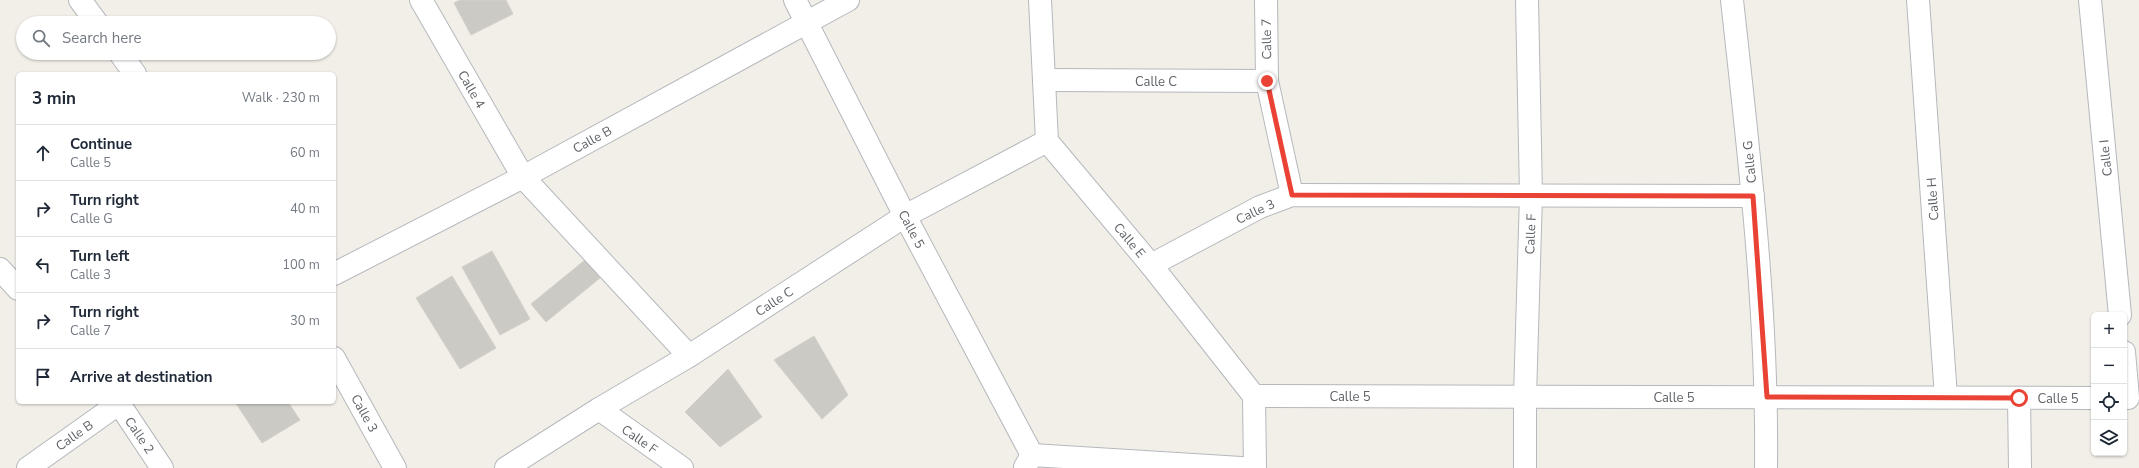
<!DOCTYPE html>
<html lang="en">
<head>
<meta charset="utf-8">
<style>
  :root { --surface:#fff; --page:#f6f6f7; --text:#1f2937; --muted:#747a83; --line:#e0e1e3 }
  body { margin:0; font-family:"Nunito Sans",sans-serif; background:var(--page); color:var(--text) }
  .controls { position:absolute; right:12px; bottom:12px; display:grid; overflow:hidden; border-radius:6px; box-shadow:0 1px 3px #0004 }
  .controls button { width:36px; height:36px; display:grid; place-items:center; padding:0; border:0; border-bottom:1px solid var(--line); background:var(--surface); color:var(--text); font:20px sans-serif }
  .stop { position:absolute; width:12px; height:12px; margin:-9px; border:3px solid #ea4335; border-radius:50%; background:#fff }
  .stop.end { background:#ea4335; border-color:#fff; box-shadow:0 1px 4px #0008 }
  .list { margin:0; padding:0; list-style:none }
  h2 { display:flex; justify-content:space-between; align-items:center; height:52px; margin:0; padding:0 16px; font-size:17px }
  h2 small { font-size:13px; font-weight:400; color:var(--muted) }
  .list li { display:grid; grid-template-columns:26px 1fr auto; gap:12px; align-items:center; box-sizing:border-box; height:56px; padding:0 16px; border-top:1px solid var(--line) }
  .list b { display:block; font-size:15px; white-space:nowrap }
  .list p { margin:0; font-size:13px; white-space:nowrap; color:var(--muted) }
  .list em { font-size:13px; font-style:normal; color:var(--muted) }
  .icon { flex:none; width:22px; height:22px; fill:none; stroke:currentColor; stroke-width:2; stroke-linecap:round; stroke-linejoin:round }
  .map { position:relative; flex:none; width:2139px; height:468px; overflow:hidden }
  .search { position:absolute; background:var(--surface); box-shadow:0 1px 3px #0004; left:16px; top:16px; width:320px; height:44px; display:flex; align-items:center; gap:10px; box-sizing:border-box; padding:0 14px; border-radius:22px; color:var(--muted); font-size:15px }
  .panel { position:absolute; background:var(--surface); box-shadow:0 1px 3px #0004; left:16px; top:72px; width:320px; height:332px; border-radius:6px }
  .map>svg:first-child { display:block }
  .building { fill:#cccac5; stroke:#d6d1c6 }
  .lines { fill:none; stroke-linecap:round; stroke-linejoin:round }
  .minor-casing { stroke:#b5b8bc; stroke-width:24 }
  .minor { stroke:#fff; stroke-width:22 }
  .route { stroke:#ea4335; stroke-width:5 }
  .labels { text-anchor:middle; stroke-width:3; stroke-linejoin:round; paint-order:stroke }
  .street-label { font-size:13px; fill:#5f6368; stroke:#fff }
</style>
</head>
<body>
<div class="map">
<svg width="2139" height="468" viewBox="0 0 2139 468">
  <rect width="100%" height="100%" fill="#f1efe8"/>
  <g class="building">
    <polygon points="460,0 506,0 513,14 471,35 454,3"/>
    <polygon points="492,251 530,319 500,335 462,267"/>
    <polygon points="585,260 600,278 546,322 531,304"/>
    <polygon points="452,276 496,348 460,369 416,298"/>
    <polygon points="814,336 848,395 822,419 774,360"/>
    <polygon points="728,369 762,417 720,447 685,412"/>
    <polygon points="235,402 288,402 300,420 262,443"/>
  </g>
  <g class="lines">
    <defs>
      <g id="minor">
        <polyline points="80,0 97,23"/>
        <polyline points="421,0 523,177 689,356"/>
        <polyline points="795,0 905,216 1032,455"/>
        <polyline points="1040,0 1047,141 1151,265 1254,396 1255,468"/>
        <polyline points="1266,0 1267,81 1292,195"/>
        <path d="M 1732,0 C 1749,155 1768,312 1766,468"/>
        <polyline points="1918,0 1946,397"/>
        <polyline points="2090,0 2120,315"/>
        <polyline points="120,53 135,74"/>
        <polyline points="1044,80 1267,81"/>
        <polyline points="1151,265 1260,207 1292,195 1753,196"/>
        <polyline points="0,269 18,289"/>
        <polyline points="334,274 523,177 848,0"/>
        <polyline points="2124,352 2128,398"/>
        <polyline points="334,358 395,468"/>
        <polyline points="1254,396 2094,398"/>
        <polyline points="2019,398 2020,468"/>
        <polyline points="118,402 162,468"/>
        <polyline points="599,409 682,468"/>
        <polyline points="1025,467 1032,455 1241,468"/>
        <polyline points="28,468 121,402"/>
        <polyline points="506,468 599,409 689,356 905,216 1047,141"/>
        <polyline points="1525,468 1525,397 1531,195 1527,0"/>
      </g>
    </defs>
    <use href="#minor" class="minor-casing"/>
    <use href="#minor" class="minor"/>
  </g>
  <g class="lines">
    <polyline class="route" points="1267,81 1292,195 1753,196 1767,397 2019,398"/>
  </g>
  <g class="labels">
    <g class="street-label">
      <text transform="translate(1266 39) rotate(-91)" y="5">Calle 7</text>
      <text x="1156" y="86">Calle C</text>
      <text transform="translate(472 89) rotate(60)" y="5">Calle 4</text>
      <text transform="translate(592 139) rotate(-29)" y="5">Calle B</text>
      <text transform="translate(2105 158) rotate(-96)" y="5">Calle I</text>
      <text transform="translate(1749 162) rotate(-96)" y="5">Calle G</text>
      <text transform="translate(1932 199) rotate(-94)" y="5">Calle H</text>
      <text transform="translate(1255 211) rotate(-25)" y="5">Calle 3</text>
      <text transform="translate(912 229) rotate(62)" y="5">Calle 5</text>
      <text transform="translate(1530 234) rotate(-88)" y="5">Calle F</text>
      <text transform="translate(1130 240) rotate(50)" y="5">Calle E</text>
      <text transform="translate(774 301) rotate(-33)" y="5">Calle C</text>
      <text x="1350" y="401">Calle 5</text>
      <text x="1674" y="402">Calle 5</text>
      <text x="2058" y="403">Calle 5</text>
      <text transform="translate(365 413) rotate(61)" y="5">Calle 3</text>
      <text transform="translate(74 435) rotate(-35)" y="5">Calle B</text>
      <text transform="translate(140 435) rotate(56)" y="5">Calle 2</text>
      <text transform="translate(640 439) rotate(35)" y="5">Calle F</text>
    </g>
  </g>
</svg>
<div class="controls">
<button>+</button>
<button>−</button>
<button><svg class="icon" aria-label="locate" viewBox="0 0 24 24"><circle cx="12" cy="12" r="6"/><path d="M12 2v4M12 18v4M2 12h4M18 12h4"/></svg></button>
<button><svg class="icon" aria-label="layers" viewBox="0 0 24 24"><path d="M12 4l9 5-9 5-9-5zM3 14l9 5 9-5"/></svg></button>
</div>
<div class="stop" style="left:2019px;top:398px"></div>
<div class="stop end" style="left:1267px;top:81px"></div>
<div class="search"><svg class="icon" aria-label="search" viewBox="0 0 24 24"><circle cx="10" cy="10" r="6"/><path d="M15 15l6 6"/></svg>Search here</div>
<section class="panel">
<h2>3 min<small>Walk · 230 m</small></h2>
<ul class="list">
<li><svg class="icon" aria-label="ahead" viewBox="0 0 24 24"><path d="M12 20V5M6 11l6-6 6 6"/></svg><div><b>Continue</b><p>Calle 5</p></div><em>60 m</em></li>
<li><svg class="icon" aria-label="right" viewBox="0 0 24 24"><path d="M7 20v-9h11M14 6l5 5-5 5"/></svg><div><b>Turn right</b><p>Calle G</p></div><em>40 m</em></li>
<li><svg class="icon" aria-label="left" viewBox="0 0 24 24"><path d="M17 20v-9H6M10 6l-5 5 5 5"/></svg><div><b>Turn left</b><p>Calle 3</p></div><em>100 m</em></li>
<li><svg class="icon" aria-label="right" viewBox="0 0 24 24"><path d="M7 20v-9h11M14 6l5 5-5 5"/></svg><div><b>Turn right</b><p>Calle 7</p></div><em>30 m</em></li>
<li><svg class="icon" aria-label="arrive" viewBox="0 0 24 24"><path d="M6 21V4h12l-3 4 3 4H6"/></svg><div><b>Arrive at destination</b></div></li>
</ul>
</section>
</div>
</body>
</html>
